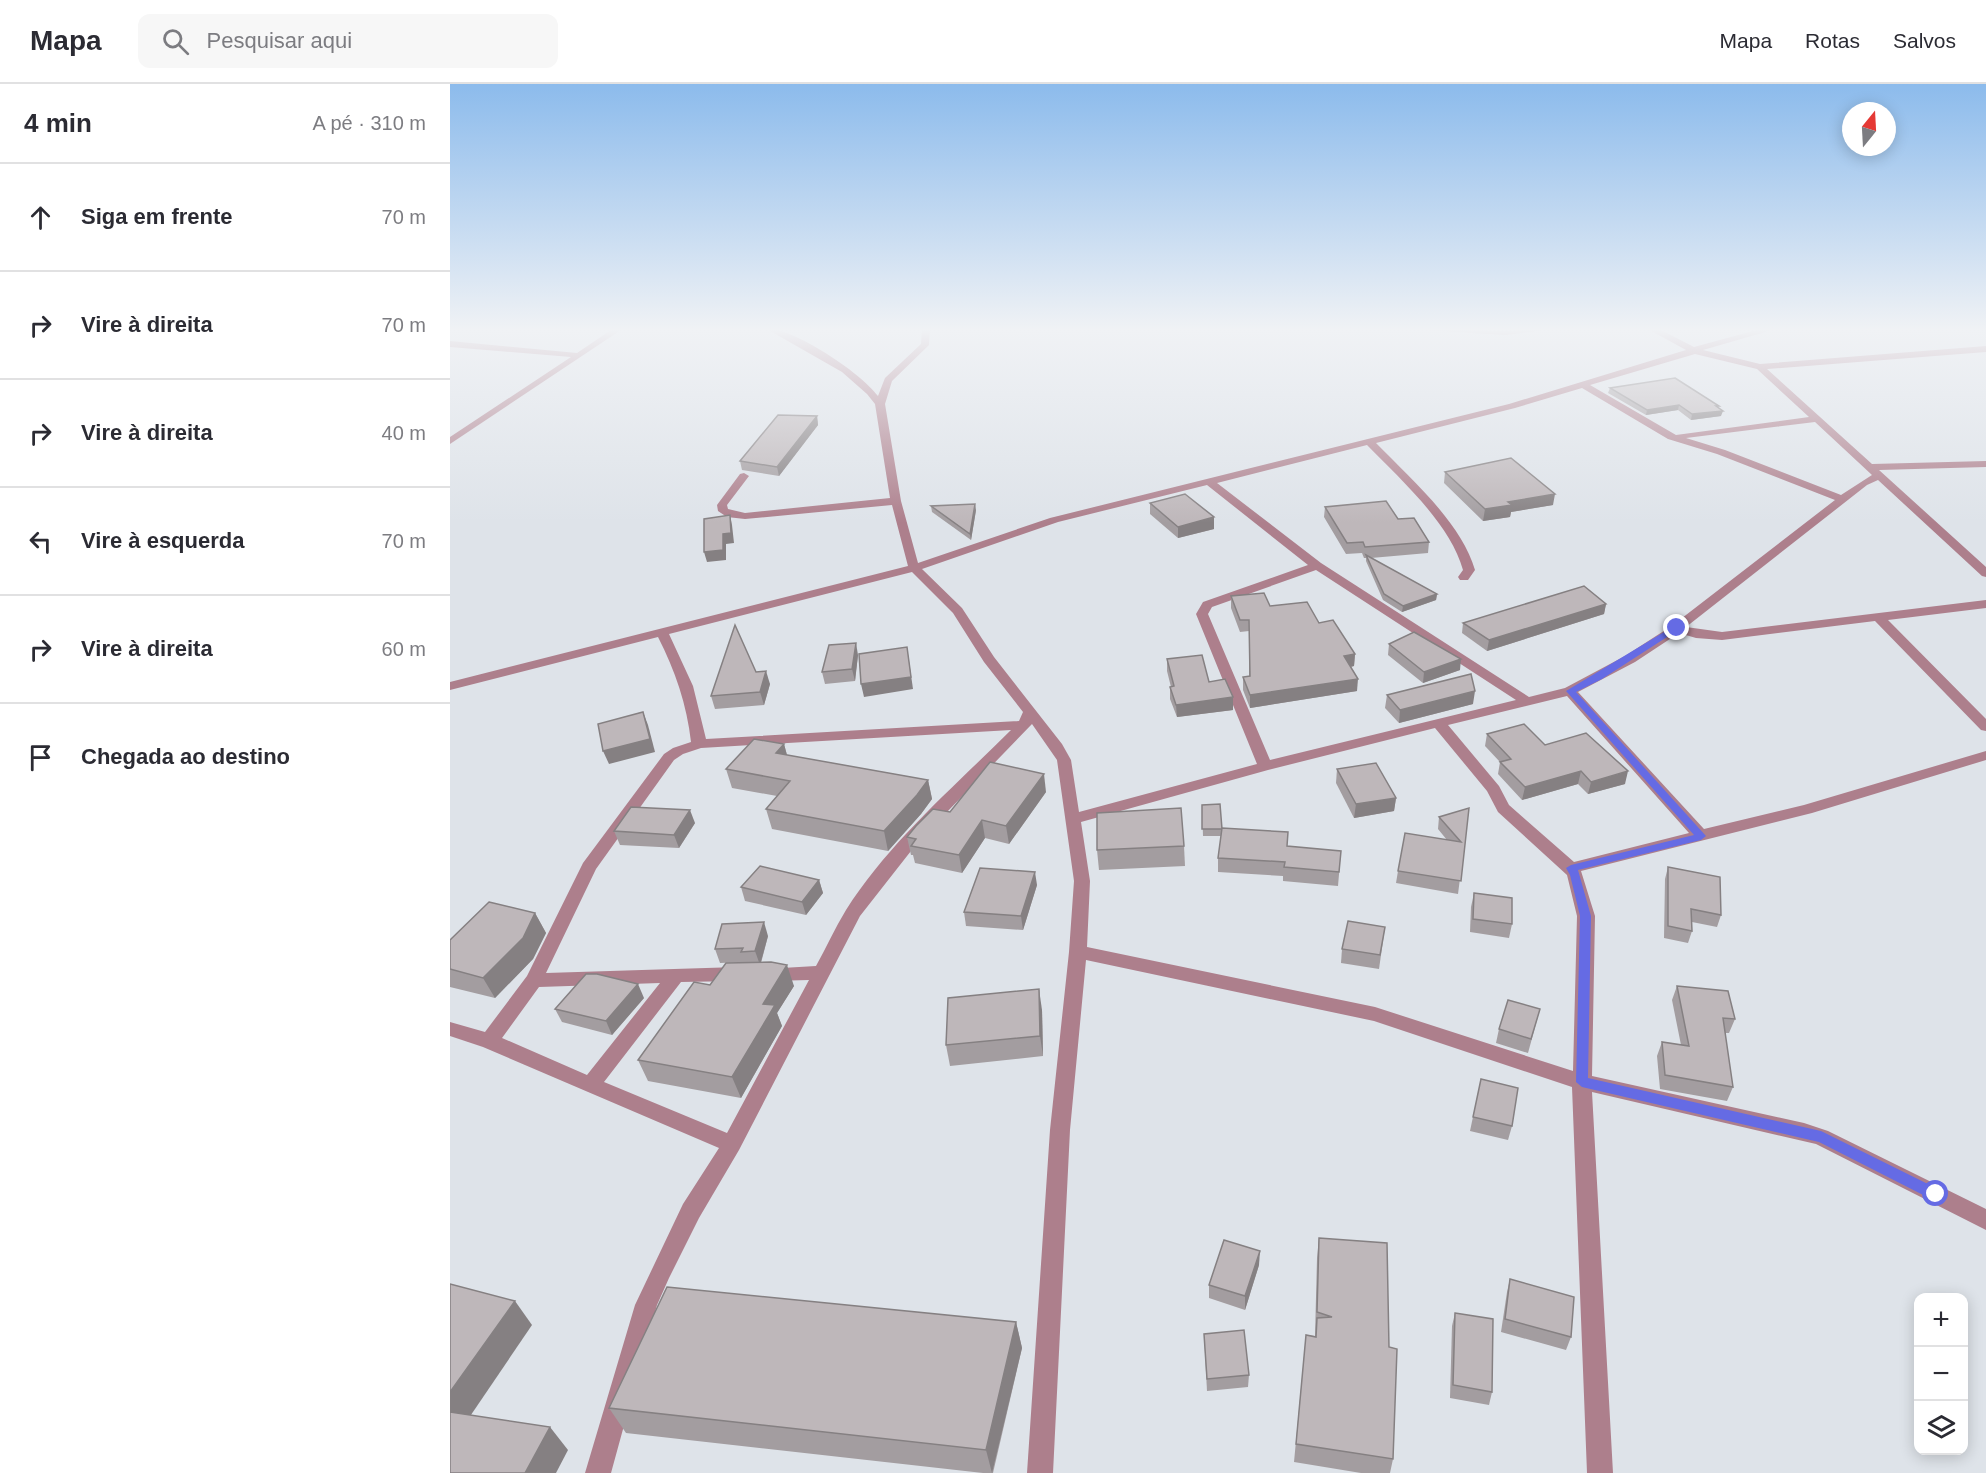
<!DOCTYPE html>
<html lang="pt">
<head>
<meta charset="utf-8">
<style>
  :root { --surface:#fff; --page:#f7f7f7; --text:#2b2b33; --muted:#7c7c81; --line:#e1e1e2 }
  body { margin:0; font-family:Helvetica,sans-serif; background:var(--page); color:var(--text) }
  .controls { position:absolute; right:18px; bottom:18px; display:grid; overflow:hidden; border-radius:12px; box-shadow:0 3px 15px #0003 }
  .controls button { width:54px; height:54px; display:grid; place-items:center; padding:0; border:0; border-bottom:2px solid var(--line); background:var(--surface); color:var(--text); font:30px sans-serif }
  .compass { position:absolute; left:1392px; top:18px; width:54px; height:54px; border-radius:50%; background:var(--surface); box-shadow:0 3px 15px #0003; rotate:18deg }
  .stop { position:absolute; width:18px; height:18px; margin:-14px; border:4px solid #656be4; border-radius:50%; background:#fff }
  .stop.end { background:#656be4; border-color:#fff; box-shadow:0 2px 6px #0008 }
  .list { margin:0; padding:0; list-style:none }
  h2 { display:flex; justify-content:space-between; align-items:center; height:78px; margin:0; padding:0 24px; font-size:26px }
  h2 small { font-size:20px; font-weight:400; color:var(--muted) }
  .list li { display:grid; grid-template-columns:39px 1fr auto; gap:18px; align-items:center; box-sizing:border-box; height:108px; padding:0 24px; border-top:2px solid var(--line) }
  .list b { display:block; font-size:22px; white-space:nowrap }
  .list em { font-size:20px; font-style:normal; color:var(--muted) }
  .icon { flex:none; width:33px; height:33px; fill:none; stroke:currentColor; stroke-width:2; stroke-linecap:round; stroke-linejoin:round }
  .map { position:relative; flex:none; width:1536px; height:1389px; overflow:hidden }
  header { display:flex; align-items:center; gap:36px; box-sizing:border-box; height:84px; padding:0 30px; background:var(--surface); border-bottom:2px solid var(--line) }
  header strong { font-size:28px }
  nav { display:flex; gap:33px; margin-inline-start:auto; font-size:21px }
  .search { width:420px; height:54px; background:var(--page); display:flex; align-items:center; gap:15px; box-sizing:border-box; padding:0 21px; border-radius:12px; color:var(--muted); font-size:22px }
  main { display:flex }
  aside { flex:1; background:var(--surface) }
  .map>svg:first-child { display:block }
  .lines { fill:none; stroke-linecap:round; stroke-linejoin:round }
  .minor { fill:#ad7f8c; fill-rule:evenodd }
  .wall { fill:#a39da0 }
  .shaded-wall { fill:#858082 }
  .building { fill:#beb7ba; stroke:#858082; stroke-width:1.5 }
  .route { fill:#656be4 }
</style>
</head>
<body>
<header>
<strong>Mapa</strong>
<div class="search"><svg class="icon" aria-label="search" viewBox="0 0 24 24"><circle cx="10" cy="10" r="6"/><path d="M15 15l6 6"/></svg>Pesquisar aqui</div>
<nav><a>Mapa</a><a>Rotas</a><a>Salvos</a></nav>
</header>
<main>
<aside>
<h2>4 min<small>A pé · 310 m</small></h2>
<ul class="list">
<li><svg class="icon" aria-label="ahead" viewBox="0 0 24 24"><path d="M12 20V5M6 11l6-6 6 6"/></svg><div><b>Siga em frente</b></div><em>70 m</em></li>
<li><svg class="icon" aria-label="right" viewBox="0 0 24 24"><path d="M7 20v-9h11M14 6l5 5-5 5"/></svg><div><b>Vire à direita</b></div><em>70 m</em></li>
<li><svg class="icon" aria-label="right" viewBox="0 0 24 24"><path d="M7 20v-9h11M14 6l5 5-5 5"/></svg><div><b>Vire à direita</b></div><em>40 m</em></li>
<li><svg class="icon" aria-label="left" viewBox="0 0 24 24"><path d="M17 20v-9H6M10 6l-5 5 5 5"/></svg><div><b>Vire à esquerda</b></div><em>70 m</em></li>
<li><svg class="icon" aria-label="right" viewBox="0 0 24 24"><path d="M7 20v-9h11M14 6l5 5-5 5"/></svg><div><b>Vire à direita</b></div><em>60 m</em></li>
<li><svg class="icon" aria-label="arrive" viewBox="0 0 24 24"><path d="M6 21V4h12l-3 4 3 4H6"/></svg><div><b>Chegada ao destino</b></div></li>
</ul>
</aside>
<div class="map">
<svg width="1536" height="1389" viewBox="0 0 1536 1389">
  <rect width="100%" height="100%" fill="#dee3e9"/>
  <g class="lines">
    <g class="minor">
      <polygon points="164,244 174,244 0,360 0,353 121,273 0,263 0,257 127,269"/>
      <path d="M 315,244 C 344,244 410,288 428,312 L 435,294 L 471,260 L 472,244 L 480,244 L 479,261 L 442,297 L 435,320 L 451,417 L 468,479 L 600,434 L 1059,320 L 1236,266 L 1196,244 L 1207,244 L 1244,263 L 1314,244 L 1329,244 L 1253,266 L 1310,280 L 1536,262 L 1536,268 L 1317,285 L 1422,380 L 1536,377 L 1536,383 L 1429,386 L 1536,483 L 1536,493 L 1532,492 L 1428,396 L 1417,401 L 1236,543 L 1272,548 L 1536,516 L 1536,524 L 1438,536 L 1536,635 L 1536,647 L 1531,646 L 1425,537 L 1272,556 L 1246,554 L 1229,549 L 1185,578 L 1128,608 L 1254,745 L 1354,721 L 1536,667 L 1536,676 L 1362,729 L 1131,787 L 1145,832 L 1142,992 L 1354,1039 L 1378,1047 L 1536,1125 L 1536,1146 L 1366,1060 L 1142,1008 L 1163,1389 L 1137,1389 L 1122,1003 L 924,937 L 636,876 L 620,1046 L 603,1389 L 577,1389 L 600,1046 L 619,868 L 624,797 L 607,676 L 582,640 L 468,758 L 410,832 L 289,1066 L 249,1134 L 219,1194 L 207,1221 L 161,1389 L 135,1389 L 185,1221 L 233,1120 L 269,1064 L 33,963 L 0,952 L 0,938 L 35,948 L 77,892 L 133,779 L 214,670 L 223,664 L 241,658 C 237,621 225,586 208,553 L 0,606 L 0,598 L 458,482 L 442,421 L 295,435 L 277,433 L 268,427 L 267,421 L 290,390 L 294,389 L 299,392 L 277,421 L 278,425 L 295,429 L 440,414 L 425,320 L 417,310 L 392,288 ZM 1245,270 L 1307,285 L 1359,333 L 1226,351 L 1140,301 ZM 1132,304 L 1218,355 L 1267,370 L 1385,416 L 1223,541 L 1175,572 L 1115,604 L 1079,613 L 871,479 L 767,399 L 917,361 C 950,395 1000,439 1013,486 L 1008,493 L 1010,496 L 1018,496 L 1025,486 C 1011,438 960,394 926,359 L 1065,324 ZM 1365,338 L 1422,391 L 1391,411 L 1275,366 L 1236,354 ZM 757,401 L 858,481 L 753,518 L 746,530 L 807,680 L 629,728 L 621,676 L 612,660 L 544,573 L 512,524 L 472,485 L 608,438 ZM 866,486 L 1066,616 L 820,676 L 758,530 L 762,523 ZM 462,488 L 503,529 L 534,578 L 573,628 L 569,637 L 256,655 L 243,602 L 219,550 ZM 1117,612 L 1239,749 L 1124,778 L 1059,721 L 1049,702 L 998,641 ZM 985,644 L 1037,707 L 1048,728 L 1117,791 L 1127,832 L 1123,987 L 925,923 L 637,863 L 640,797 L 631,738 L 818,686 ZM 561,646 C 504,703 440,757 396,826 C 385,844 376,864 366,882 L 315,885 L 312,890 L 315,895 L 321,897 L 359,896 L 277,1049 L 154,998 L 231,898 L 288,897 L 294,895 L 297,890 L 294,885 L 288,883 L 96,889 L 146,785 L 224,676 L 233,670 L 251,664 ZM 210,899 L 137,991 L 52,954 L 89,903 Z"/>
      <polygon points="940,244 1055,247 1113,244 1055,251"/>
    </g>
  </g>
  <g class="wall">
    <polygon points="1160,304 1268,324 1271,332 1241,336 1228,326 1196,331 1158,309"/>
    <polygon points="367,332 368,341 329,392 292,386 290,377"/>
    <polygon points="995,388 1103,421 1061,428 1060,433 1033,437 994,399"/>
    <polygon points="700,419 764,433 764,445 728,454 700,430"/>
    <polygon points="481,422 526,426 521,456 482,428"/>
    <polygon points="875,423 948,435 979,458 978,469 921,474 987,510 986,516 952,528 933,516 916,477 916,474 914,474 912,469 896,470 874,433"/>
    <polygon points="781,512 820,522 869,539 905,570 904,582 901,583 907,607 800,624 793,606 793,593 799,592 799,547 790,548 781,524"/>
    <polygon points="1156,520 1154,530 1037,567 1012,549 1013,539"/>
    <polygon points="939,560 1010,586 973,599 938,571"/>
    <polygon points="408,571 405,597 375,600 372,588"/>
    <polygon points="717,575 759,598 783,613 783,626 727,633 720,615 720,603 721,603 717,587"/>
    <polygon points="306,588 320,600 314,621 265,625 261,612"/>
    <polygon points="937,611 1023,620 949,639 935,624"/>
    <polygon points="1037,650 1095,661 1175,700 1138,710 1128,700 1072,716 1048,690 1050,678 1035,662"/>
    <polygon points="334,660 337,671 478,696 482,715 471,730 438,767 322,745 316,725 327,712 282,704 276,685"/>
    <polygon points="887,685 946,714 944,727 904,734 886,699"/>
    <polygon points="596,708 559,760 535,754 512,789 465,779 463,771 461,771 457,753 500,728"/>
    <polygon points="770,720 772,746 837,762 891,767 888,802 833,797 833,792 768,788 768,774 771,752 753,752 752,721"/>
    <polygon points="1019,724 1008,810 946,799 948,787 997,756 988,745 989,733"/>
    <polygon points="245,739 229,764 170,761 164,747"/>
    <polygon points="734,762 735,782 649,786 647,766"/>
    <polygon points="1218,783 1271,831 1267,843 1242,838 1242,847 1238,859 1214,854 1215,795"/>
    <polygon points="369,796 373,809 356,831 295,817 291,803"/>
    <polygon points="587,801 573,846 516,842 514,828"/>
    <polygon points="1024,809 1062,840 1059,854 1020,848 1021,823"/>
    <polygon points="85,829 96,849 83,875 45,914 0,903 0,856"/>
    <polygon points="935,843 929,885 891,879 892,865"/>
    <polygon points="318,852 311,879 344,902 327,929 332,942 291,1014 198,997 188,976 260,901 295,879 294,878 270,879 265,865"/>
    <polygon points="1227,902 1285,935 1279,949 1275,949 1283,1003 1277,1017 1210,1005 1207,972 1212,958 1231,961 1222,916"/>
    <polygon points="194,914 162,951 112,938 105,925"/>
    <polygon points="1090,925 1078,969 1046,959 1049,945"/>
    <polygon points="592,926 593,972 500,982 496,961"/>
    <polygon points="1031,995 1062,1042 1058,1056 1020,1047"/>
    <polygon points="869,1154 939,1263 943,1375 940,1389 911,1389 844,1378 856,1251 865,1252 867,1174"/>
    <polygon points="809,1181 795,1226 759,1214 759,1201"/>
    <polygon points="1060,1195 1121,1253 1116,1266 1051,1248 1057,1208"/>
    <polygon points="1005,1229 1042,1308 1039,1321 1000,1314 1002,1242"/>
    <polygon points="566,1238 572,1264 543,1389 533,1389 176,1349 159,1324"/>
    <polygon points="754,1250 799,1291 798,1303 757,1307"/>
  </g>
  <g class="shaded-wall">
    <polygon points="1229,321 1228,326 1196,331 1197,326"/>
    <polygon points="1273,327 1271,332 1241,336 1242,330"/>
    <polygon points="367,332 368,341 329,392 327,383"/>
    <polygon points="1105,410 1103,421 1061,428 1060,433 1033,437 1035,425 1058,418"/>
    <polygon points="525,420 526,426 521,456 520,450"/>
    <polygon points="280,431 282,441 284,459 276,460 276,476 257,478 254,468 273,450"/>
    <polygon points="764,433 764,445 728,454 728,443"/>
    <polygon points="987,510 986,516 952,528 953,522"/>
    <polygon points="1156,520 1154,530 1037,567 1039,556"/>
    <polygon points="406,559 408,571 405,597 402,585"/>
    <polygon points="457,563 463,605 414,613 411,600"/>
    <polygon points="905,570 904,582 894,584 894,572"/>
    <polygon points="1011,575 1010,586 973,599 974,588"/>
    <polygon points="316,587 320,600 314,621 310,608"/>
    <polygon points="908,595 907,607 800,624 800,611"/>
    <polygon points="1025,607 1023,620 949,639 950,626"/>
    <polygon points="783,613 783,626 727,633 726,621"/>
    <polygon points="193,628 198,641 205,668 159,680 153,667"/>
    <polygon points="334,660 339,679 326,669"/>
    <polygon points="1131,687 1128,700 1072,716 1075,703"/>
    <polygon points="1178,687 1175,700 1138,710 1141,698"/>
    <polygon points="594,690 596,708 559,760 556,742"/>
    <polygon points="478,696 482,715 471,730 438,767 434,747"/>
    <polygon points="946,714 944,727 904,734 906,720"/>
    <polygon points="240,726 245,739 229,764 224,751"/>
    <polygon points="532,736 535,754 512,789 509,771"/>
    <polygon points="585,788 587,801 573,846 571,832"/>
    <polygon points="369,796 373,809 356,831 352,818"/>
    <polygon points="85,829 96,849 83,875 45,914 33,894"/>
    <polygon points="314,838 318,852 310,881 305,867"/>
    <polygon points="337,881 344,902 327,929 332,942 291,1014 282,993 313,920"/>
    <polygon points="188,900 194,914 162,951 156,937"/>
    <polygon points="589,905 592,926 593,972 590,952"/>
    <polygon points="810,1167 809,1181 795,1226 795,1212"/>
    <polygon points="65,1217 82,1241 8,1350 0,1341 0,1308"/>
    <polygon points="566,1238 572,1264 542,1389 536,1366"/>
    <polygon points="100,1343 118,1366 106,1389 75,1389"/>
  </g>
  <g class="building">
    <polygon points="1225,294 1269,322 1266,322 1273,327 1242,330 1229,321 1197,326 1160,304"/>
    <polygon points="328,331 367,332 327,383 290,377"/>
    <polygon points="1061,374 1105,410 1058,418 1062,421 1035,425 995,388"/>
    <polygon points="735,410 764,433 728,443 700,419"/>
    <polygon points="936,417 948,435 964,434 979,458 915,463 913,458 897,459 875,423"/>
    <polygon points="525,420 520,450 481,422"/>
    <polygon points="280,431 281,449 273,450 273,466 254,468 254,435"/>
    <polygon points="916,471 987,510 953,522 934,510"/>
    <polygon points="1134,502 1156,520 1039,556 1013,539"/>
    <polygon points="814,509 820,522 857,518 869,539 883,536 905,570 894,572 908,595 800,611 793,593 800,592 799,536 790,536 781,512"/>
    <polygon points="285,541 306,588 316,587 310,608 261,612"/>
    <polygon points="964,548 1011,575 974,588 939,560"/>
    <polygon points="406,559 402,585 372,588 379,561"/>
    <polygon points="457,563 461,593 411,600 409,570"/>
    <polygon points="752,571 759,598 775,595 783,613 726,621 720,603 724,602 717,575"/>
    <polygon points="1021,590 1025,607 950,626 937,611"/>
    <polygon points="193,628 200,655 153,667 148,640"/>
    <polygon points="1074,640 1095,661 1136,649 1178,687 1141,698 1131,687 1075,703 1050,678 1061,675 1037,650"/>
    <polygon points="304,655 334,660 326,669 478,696 467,711 434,747 316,725 340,697 276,685"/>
    <polygon points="540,678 594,690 556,742 532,736 509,771 461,762 466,755 457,753 466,742 483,725 500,728"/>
    <polygon points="926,679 946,714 906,720 887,685"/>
    <polygon points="770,720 772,745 752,745 752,721"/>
    <polygon points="181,723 240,726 224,751 164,747"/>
    <polygon points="731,724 734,762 647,766 647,729"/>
    <polygon points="1019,724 1011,797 948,787 955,749 1011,758 989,733"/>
    <polygon points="772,744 838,748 837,762 891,767 889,788 834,783 835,778 768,774"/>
    <polygon points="310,782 369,796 352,818 291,803"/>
    <polygon points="1218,783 1270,793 1271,831 1241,825 1242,847 1218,842"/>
    <polygon points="530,784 585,788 571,832 514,828"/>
    <polygon points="1024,809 1062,814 1062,840 1023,835"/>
    <polygon points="39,818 85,829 73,854 33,894 0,885 0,856"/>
    <polygon points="898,837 935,843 930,871 892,865"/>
    <polygon points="314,838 305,867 291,868 293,864 265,865 272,840"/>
    <polygon points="321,878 337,881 313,920 325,921 282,993 188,976 244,898 260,901 276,879"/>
    <polygon points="136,890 147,890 188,900 156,937 105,925"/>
    <polygon points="1227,902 1278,907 1285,935 1273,934 1283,1003 1215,991 1212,958 1239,962"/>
    <polygon points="589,905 590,952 496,961 498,914"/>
    <polygon points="1058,916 1090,925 1081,955 1049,945"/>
    <polygon points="1031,995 1068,1004 1062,1042 1023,1033"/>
    <polygon points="869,1154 937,1159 939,1263 947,1265 943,1375 846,1360 856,1251 866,1253 867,1234 882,1233 867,1228"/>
    <polygon points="774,1156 810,1167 795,1212 759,1201"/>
    <polygon points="1060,1195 1124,1213 1121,1253 1055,1235"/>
    <polygon points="0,1200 65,1217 0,1308"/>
    <polygon points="217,1203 566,1238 536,1366 159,1324"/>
    <polygon points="1005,1229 1043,1235 1042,1308 1003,1301"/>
    <polygon points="794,1246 799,1291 757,1295 754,1250"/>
    <polygon points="0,1328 100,1343 75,1389 0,1389"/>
  </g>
  <linearGradient id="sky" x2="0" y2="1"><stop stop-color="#8cbbec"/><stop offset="0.56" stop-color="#f0f2f5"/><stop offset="1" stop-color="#f0f2f5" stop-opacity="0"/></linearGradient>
  <rect width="1536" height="439" fill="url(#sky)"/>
  <polygon class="route" points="1224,542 1231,544 1152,595 1126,608 1256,752 1251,756 1128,786 1141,832 1138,994 1371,1047 1490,1106 1493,1110 1490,1115 1486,1117 1481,1115 1369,1058 1132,1003 1126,998 1130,832 1120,791 1116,784 1121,781 1244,751 1116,607"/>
</svg>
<div class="controls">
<button>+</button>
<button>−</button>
<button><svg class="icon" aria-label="layers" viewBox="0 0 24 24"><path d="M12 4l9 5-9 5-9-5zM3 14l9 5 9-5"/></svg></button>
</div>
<svg class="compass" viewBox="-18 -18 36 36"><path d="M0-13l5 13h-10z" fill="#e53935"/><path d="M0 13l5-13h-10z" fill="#7c7c81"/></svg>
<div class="stop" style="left:1486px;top:1110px"></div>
<div class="stop end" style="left:1227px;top:544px"></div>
</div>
</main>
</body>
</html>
